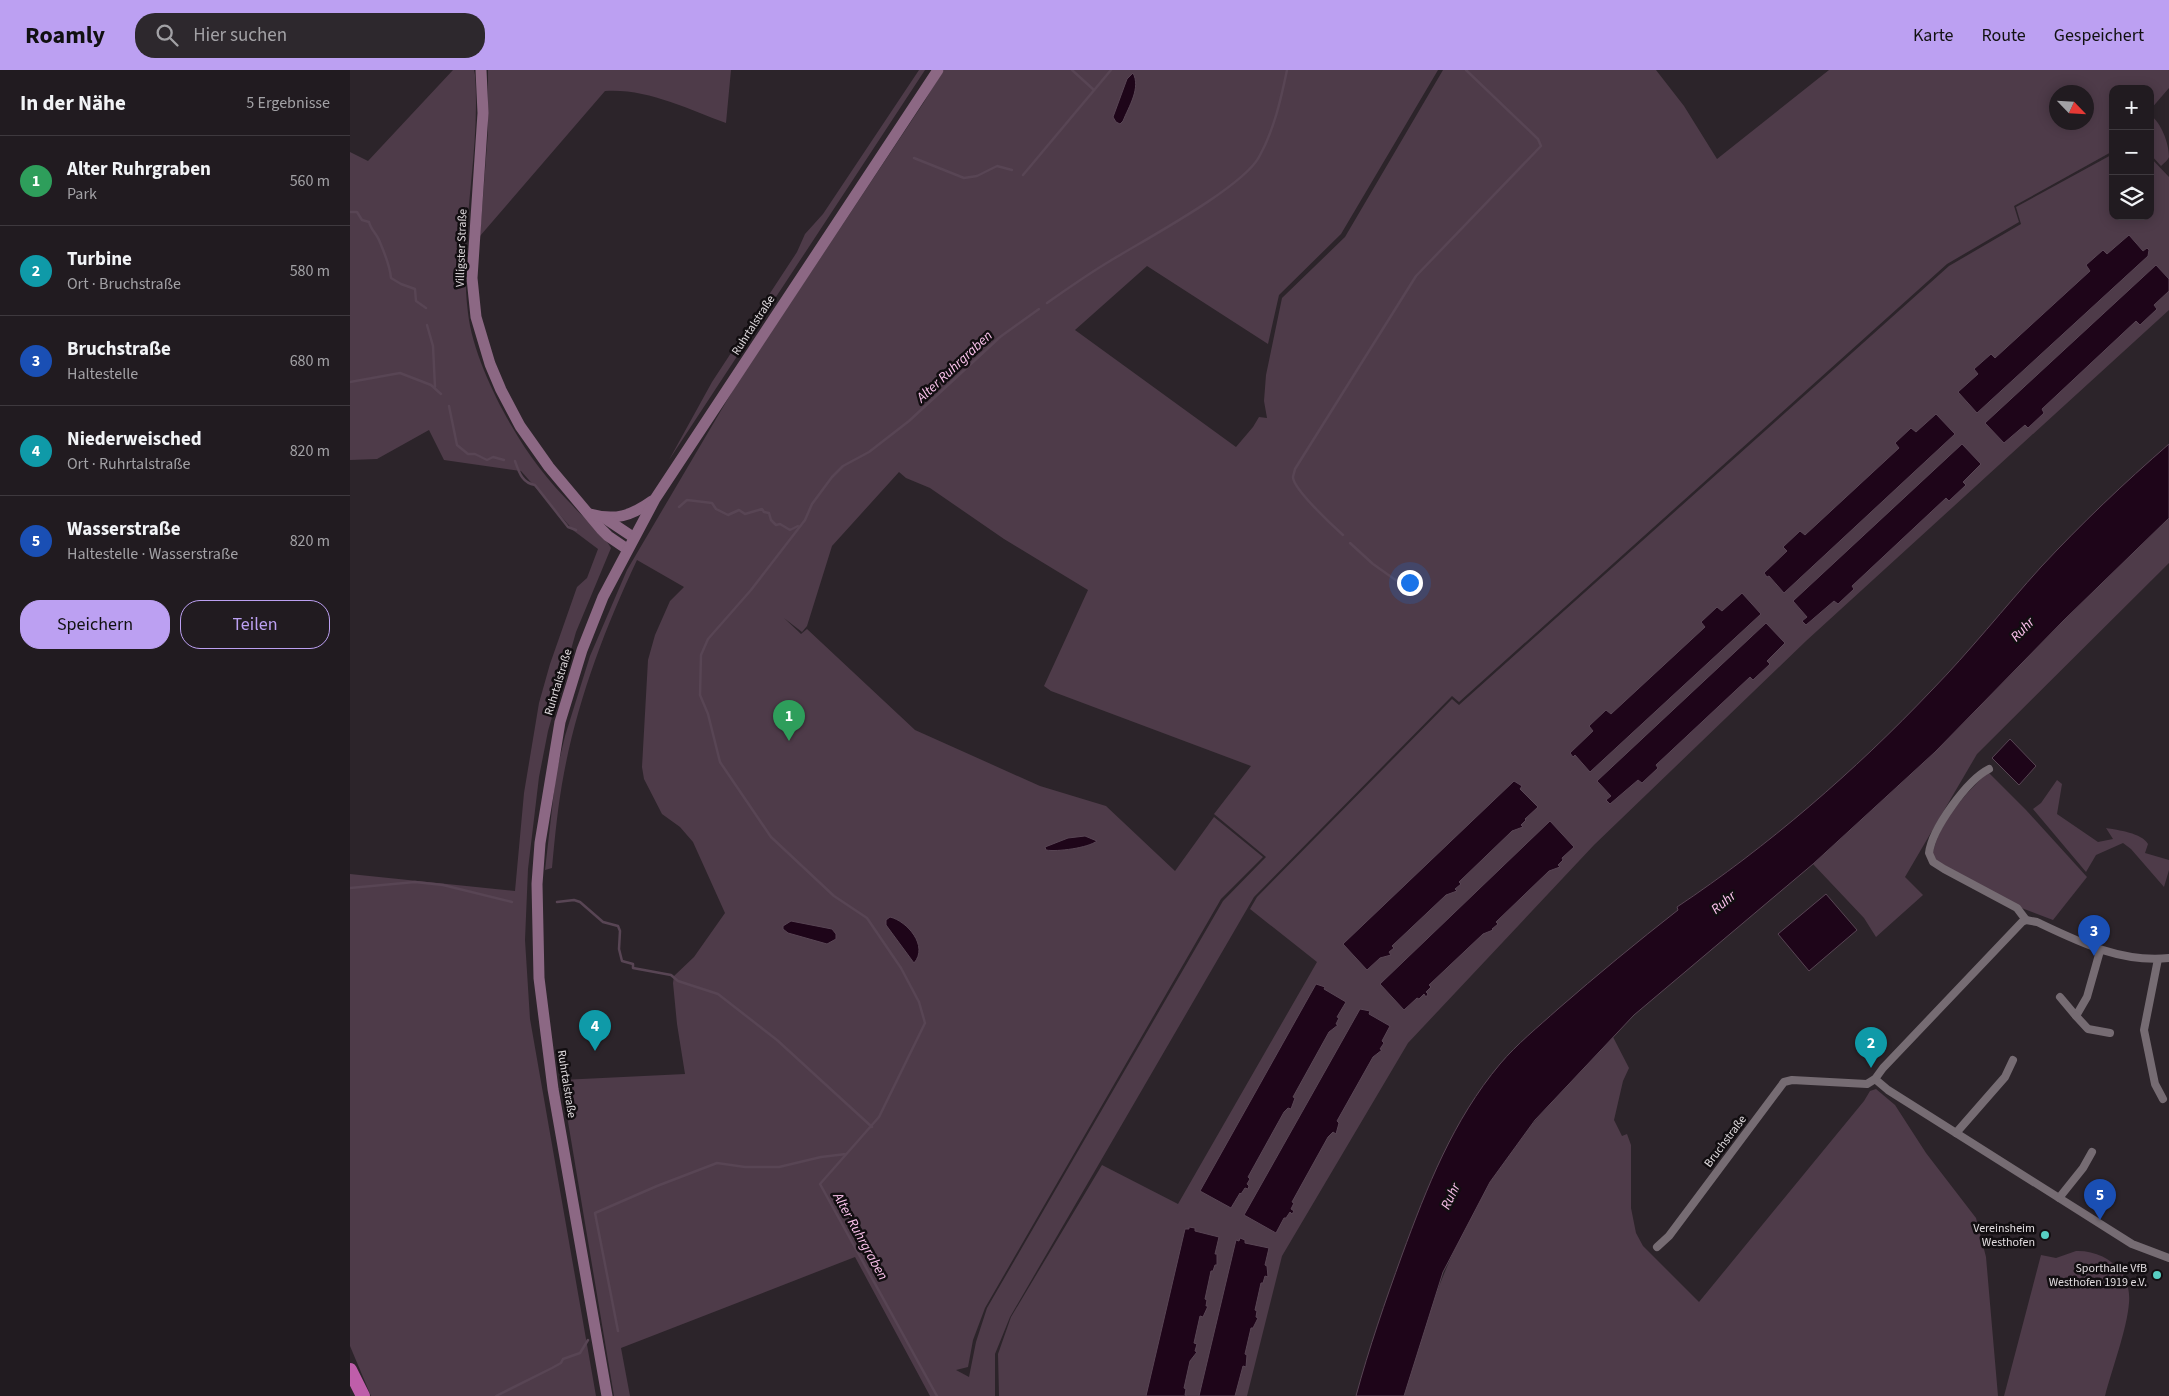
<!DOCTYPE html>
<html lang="de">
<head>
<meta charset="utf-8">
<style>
  :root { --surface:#211b20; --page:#2d282d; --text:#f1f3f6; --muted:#a2a1a5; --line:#3e393e; --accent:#bca0f2 }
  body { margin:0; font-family:"Source Sans 3",sans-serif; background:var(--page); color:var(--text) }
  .controls { position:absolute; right:15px; top:15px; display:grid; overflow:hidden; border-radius:10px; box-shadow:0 2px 12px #0003 }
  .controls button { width:45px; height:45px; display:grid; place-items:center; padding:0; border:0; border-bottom:1px solid var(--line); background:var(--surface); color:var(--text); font:25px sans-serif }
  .compass { position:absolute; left:1699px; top:15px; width:45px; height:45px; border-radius:50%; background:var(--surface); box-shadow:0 2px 12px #0003; rotate:115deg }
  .you { position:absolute; left:1059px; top:512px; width:18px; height:18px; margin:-12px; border:4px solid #fff; border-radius:50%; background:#1a73e8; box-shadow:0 0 0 8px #1a73e833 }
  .badge { display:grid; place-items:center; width:32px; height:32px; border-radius:50%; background:var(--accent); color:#fff; font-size:16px; font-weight:700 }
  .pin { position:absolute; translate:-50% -41px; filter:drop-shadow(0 1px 2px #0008) }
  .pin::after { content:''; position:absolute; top:26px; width:18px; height:15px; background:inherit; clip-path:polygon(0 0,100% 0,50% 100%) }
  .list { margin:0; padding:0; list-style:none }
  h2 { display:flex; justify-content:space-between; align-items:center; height:65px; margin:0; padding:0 20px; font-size:21px }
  h2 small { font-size:16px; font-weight:400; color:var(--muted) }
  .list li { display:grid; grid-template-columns:32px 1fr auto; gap:15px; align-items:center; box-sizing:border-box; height:90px; padding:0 20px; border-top:1px solid var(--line) }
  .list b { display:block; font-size:19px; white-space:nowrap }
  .list p { margin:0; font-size:16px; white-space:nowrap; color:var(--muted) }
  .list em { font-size:16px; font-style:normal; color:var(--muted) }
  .actions { display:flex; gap:10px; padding:15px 20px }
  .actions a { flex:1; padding:11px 0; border:1px solid var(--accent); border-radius:20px; text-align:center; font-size:18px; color:var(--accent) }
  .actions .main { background:var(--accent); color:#111 }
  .icon { flex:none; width:28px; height:28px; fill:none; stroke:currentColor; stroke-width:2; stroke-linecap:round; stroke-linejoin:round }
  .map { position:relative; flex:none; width:1819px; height:1326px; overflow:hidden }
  header { display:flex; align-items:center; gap:30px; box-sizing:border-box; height:70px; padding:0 25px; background:var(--accent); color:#111 }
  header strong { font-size:24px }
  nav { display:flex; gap:28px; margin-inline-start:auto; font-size:18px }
  .search { width:350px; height:45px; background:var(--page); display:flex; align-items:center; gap:12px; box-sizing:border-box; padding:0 18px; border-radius:20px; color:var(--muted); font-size:19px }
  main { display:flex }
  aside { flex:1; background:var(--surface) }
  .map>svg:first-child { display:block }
  .green { fill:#4e3b49; fill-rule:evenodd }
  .water { fill:#1e0519; stroke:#584554 }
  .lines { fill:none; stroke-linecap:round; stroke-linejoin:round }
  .stream { stroke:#584554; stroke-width:2.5 }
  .minor { stroke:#766c73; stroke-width:8 }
  .secondary { stroke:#8c6884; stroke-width:11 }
  .motorway { stroke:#bf5eaa; stroke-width:14 }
  .poi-dot { fill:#57cec2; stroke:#120e11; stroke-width:2 }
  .labels { text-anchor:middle; stroke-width:5; stroke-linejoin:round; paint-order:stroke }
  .street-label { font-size:12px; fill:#e0dbde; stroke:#120e11 }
  .poi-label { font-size:12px; fill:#e0dbde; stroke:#120e11; text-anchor:end }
  .water-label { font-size:14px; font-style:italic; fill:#fdc4ee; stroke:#120e11 }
</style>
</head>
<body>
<header>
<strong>Roamly</strong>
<div class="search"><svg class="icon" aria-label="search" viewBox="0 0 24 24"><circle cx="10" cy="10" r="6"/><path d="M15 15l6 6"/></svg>Hier suchen</div>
<nav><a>Karte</a><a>Route</a><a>Gespeichert</a></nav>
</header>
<main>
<aside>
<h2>In der Nähe<small>5 Ergebnisse</small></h2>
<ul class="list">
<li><span class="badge" style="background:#2e9e5b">1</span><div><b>Alter Ruhrgraben</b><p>Park</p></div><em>560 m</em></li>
<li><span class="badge" style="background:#0f9aa8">2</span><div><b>Turbine</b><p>Ort · Bruchstraße</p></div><em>580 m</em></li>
<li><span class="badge" style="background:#1a4fb4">3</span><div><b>Bruchstraße</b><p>Haltestelle</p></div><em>680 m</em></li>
<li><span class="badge" style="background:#0f9aa8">4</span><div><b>Niederweisched</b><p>Ort · Ruhrtalstraße</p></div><em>820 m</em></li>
<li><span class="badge" style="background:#1a4fb4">5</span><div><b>Wasserstraße</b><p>Haltestelle · Wasserstraße</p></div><em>820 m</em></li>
</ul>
<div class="actions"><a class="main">Speichern</a><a>Teilen</a></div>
</aside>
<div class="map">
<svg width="1819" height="1326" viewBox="0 0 1819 1326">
  <rect width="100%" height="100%" fill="#2c242a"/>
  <g class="green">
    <path d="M 103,0 L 124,0 L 125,5 C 131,84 108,164 118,243 C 122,279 143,324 161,355 C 178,385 199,412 223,436 C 235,450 252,461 261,478 L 226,562 L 198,661 L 189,707 L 178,799 L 175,870 L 180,949 L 246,1326 L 21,1326 L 0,1276 L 0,804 L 165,821 L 174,723 L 189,633 L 200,594 L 227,517 L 237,508 L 248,479 L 224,461 L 171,401 L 94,390 L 79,360 L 27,389 L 0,390 L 0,82 L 18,91 Z"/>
    <path d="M 138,0 L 381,0 L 376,53 C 338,39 296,18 255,21 L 130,166 L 138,62 Z"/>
    <polygon points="569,0 575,0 319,390 362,312 447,182 455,164 473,144"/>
    <path d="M 594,0 L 1088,0 L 991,164 L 929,225 L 918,274 L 797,196 L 725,260 L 886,377 L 903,357 L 909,347 L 917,348 L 914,331 L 916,305 L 932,228 L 995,167 L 1093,0 L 1306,0 L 1334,36 L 1367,89 L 1479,0 L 1819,0 L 1819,18 L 1800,40 L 1800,19 L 1763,19 L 1763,81 L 1664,136 L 1669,152 L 1597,194 L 1109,632 L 1102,626 L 904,827 L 660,1247 L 645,1284 L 645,1326 L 580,1326 L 505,1187 L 271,1278 L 280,1326 L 264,1326 L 211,1010 L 335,1004 L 327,954 L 323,913 L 324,906 L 344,887 L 375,843 L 343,772 L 330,757 L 312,744 L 294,709 L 292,697 L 298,590 L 305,565 L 320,531 L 334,517 L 287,490 C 255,558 228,629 214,703 C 208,734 205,766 202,798 L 195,800 L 206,704 L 215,666 L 240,586 L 277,500 L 386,315 L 574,32 C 581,20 587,11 594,0 ZM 1706,22 L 1736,22 L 1736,52 L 1706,52 ZM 549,402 L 556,408 L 580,418 L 654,469 L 738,520 L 694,616 L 701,621 L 901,696 L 864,744 L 916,787 L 873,831 L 637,1238 L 626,1272 L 619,1307 L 606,1300 L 618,1297 L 623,1270 L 635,1238 L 871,829 L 913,787 L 864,747 L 825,801 L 756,736 L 690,716 L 565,660 L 457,559 L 451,564 L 434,548 L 452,562 L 457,556 L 482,476 Z"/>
    <path d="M 1800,45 C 1811,52 1819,73 1819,87 C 1818,90 1813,94 1811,96 L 1800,84 Z"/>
    <polygon points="1763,84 1763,146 1800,146 1800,87 1819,107 1819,240 1456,571 1244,775 1058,973 932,1186 897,1326 649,1326 648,1284 661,1247 752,1095 828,1134 967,892 900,839 907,827 1102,629 1109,635 1599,196 1671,154 1666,137"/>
    <polygon points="1819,448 1819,493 1627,684 1555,807 1573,825 1526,867 1514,848 1463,794 1585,682 1714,550"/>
    <path d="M 1638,702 L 1676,740 L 1737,807 L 1703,850 L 1669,837 L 1585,790 L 1582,786 C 1589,752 1614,725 1638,702 Z"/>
    <path d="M 1707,710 L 1712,714 L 1707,744 L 1748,772 L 1763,769 L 1756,758 C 1768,760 1792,763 1798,774 L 1795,783 L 1819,790 L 1819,800 L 1814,817 L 1781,779 L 1773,773 L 1746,785 L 1736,802 L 1683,739 L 1691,733 Z"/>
    <path d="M 1263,967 L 1279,998 L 1273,1011 L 1264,1050 L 1272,1066 L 1277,1064 L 1281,1075 L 1281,1138 L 1286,1163 L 1293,1176 L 1349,1232 L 1514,1031 L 1520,1021 L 1526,1019 L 1545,1035 L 1576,1083 L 1626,1148 L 1636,1187 L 1648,1326 L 1054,1326 C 1073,1252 1100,1178 1140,1112 C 1173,1058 1219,1013 1263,967 Z"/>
    <path d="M 1726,1181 C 1755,1180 1782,1201 1779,1233 C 1777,1259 1762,1299 1755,1326 L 1654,1326 L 1691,1185 L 1706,1188 Z"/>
  </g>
  <g class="water">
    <path d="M 783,3 C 791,18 779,36 773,51 L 770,54 L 766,52 L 763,47 L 777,9 Z"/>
    <polygon points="1779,165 1793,181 1797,178 1799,180 1798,186 1627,343 1608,322 1628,304 1624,299 1641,284 1645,288 1740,201 1736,195 1753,180 1757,184"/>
    <polygon points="1806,195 1819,209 1819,221 1804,235 1807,239 1790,255 1786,251 1692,339 1694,343 1678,358 1675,355 1654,373 1635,353"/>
    <polygon points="1586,344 1605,364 1434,523 1419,506 1417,507 1414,503 1437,481 1433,477 1450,461 1455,465 1549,378 1545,373 1561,358 1566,362"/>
    <polygon points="1612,374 1631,394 1613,412 1616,415 1599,431 1596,428 1502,516 1504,519 1488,534 1484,531 1456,555 1452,551 1457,547 1443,531"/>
    <path d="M 1819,374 L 1819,448 L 1714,550 L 1585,682 L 1463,794 L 1284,945 L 1185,1050 L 1140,1112 L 1093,1202 L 1054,1326 L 1006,1326 C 1019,1278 1035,1232 1052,1185 C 1077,1117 1103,1050 1150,994 C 1167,974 1188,957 1208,939 C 1247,905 1287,872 1328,840 L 1327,837 C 1417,777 1505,701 1581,621 C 1620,581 1654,538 1691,497 C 1731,454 1774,413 1819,374 Z"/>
    <polygon points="1392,523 1411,544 1240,702 1225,685 1223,687 1220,683 1243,661 1239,656 1256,640 1261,644 1355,557 1351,552 1367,537 1372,541"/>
    <polygon points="1416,553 1435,573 1417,591 1420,594 1403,610 1400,607 1306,695 1308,698 1292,713 1288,710 1260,734 1256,730 1261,726 1247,711"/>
    <polygon points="1660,669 1686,696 1669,715 1642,688"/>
    <polygon points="1164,711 1172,716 1170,719 1188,737 1175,749 1176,750 1171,755 1173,757 1162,761 1109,812 1111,814 1105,819 1107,821 1096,825 1042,876 1044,878 1039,882 1041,885 1030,888 1017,900 993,874"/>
    <polygon points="1200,751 1224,777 1212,788 1213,790 1208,795 1210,797 1199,801 1146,852 1148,854 1142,859 1143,860 1133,864 1079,915 1081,917 1076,922 1078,924 1076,927 1074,924 1069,929 1067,928 1054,940 1030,914"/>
    <path d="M 735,766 L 747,771 C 738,778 707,782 696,780 L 695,777 L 718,768 Z"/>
    <polygon points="1476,824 1507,860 1459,901 1428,864"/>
    <path d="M 540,847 C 557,851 579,876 564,893 L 536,855 L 536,850 Z"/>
    <polygon points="441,851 482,859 486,864 486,869 477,874 438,863 433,859 433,856"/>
    <polygon points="966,914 975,917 974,919 996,932 987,947 989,948 986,954 988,955 979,962 943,1027 945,1028 941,1039 938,1038 934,1042 898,1107 900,1109 897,1114 899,1116 898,1119 895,1118 891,1124 890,1123 881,1138 850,1121"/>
    <polygon points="1010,939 1020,941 1019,944 1040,956 1032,971 1034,973 1030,979 1032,980 1023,987 987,1051 989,1053 986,1064 983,1062 978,1067 942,1132 944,1133 941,1139 944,1141 942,1144 940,1142 936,1148 934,1148 926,1163 894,1145"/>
    <polygon points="839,1157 845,1158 845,1161 869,1167 865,1184 867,1184 867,1195 865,1195 863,1201 861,1201 855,1229 857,1230 856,1236 858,1236 853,1247 850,1246 844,1273 847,1274 845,1281 847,1282 840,1291 834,1318 836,1319 835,1325 837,1326 796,1326 835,1159 839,1159"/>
    <polygon points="890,1168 895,1170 895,1173 919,1178 915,1195 917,1196 918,1207 915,1206 913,1213 911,1213 905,1240 907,1241 906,1247 908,1248 903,1258 901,1258 895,1284 897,1285 896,1297 893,1296 885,1326 849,1326 886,1170 889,1171"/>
  </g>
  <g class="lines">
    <g class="stream">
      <polyline points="722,0 744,20"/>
      <polyline points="564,88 614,108 627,106 647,96 662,100"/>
      <polyline points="673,105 761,0"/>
      <path d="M 0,142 L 7,142 L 12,150 L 19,152 C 21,160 26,163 29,170 C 34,182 40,195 41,208 L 51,214 L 65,219 L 66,231 L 76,238"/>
      <path d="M 697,233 C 717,219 738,204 760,191 C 794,170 892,118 909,87 C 924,60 931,29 937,0"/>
      <polyline points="77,255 83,276 85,317"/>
      <polyline points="0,312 50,303 81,315 91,324"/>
      <polyline points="99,336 107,375 118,384 125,384 137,390 143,387 154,390"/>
      <path d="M 165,391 C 169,402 172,413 185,415 L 218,457 L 226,460"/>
      <polyline points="329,437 337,430 362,433 366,439 378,445 389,440 395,444 412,439 414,442 419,443 421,450 426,455 430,454 440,460 448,456"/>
      <path d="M 993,465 C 983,456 943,419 943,407 C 943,406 945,400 945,399 L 1066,206 L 1191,76 L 1188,69 L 1116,0"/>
      <polyline points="1000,473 1023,494 1047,511"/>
      <polyline points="0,818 65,812 93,815 162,832"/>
      <polyline points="207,832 224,830 230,832 253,852 268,856 270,861 269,879 272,891 283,894 283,898 321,905 328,911 368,924 427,970 522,1057"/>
      <polyline points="268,1261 245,1143 307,1116 367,1093 395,1097 429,1097 471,1087 496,1084"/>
      <polyline points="146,1326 202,1298 211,1293 213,1289 230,1283 238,1270"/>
      <polyline points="587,1326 470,1114 529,1047 575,953 569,932 551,898 517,848 484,826 421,767 370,692 358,644 350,625 351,585 358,569 401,520 455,450 462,434 482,407 493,396 519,382 559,351 650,267 689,239"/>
    </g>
    <g class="minor">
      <path d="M 1639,699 C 1617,710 1582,759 1579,783 L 1583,792 L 1594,799 L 1667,838 L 1676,850"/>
      <polyline points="1808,889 1794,960 1805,1014 1813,1029"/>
      <polyline points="1710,927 1726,946 1737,927 1750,881"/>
      <polyline points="1726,946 1738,959 1760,963"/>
      <polyline points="1525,1009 1538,1020 1782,1174 1819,1188"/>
      <polyline points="1606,1063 1655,1007 1663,990"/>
      <polyline points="1709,1128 1733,1098 1742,1082"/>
      <path d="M 1307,1177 L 1319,1166 L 1434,1012 L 1442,1010 L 1517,1014 L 1525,1009 L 1533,998 L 1672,852 L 1676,850 L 1687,852 C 1729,872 1771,893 1819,888"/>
    </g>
    <g class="secondary">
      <polyline points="131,0 133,43 122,208 126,247 140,294 151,320 170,356 199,397 251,459 258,466 277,479"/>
      <path d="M 240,444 C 265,451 281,446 302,431"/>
      <polyline points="256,449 283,467"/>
      <polyline points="257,1326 203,1019 189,908 187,814 190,773 210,652 232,580 253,527 305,429 588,0"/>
    </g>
    <polyline class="motorway" points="0,1300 13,1326"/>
  </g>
  <g class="poi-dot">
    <circle cx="1695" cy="1165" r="5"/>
    <circle cx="1807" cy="1205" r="5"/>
  </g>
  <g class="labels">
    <g class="street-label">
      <text transform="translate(111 178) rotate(-88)" y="4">Villigster Straße</text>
      <text transform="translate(403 255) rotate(-57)" y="4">Ruhrtalstraße</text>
      <text transform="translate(208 612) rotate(-73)" y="4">Ruhrtalstraße</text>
      <text transform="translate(217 1014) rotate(81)" y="4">Ruhrtalstraße</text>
      <text transform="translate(1375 1071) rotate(-53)" y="4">Bruchstraße</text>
    </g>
    <g class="poi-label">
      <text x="1685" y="1162">Vereinsheim<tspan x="1685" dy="14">Westhofen</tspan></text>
      <text x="1797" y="1202">Sporthalle VfB<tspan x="1797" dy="14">Westhofen 1919 e.V.</tspan></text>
    </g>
    <g class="water-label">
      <text transform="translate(604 296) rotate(-43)" y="5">Alter Ruhrgraben</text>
      <text transform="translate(1672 559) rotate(-46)" y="5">Ruhr</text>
      <text transform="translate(1373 832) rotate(-40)" y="5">Ruhr</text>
      <text transform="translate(1100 1126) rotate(-65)" y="5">Ruhr</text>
      <text transform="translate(511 1166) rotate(61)" y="5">Alter Ruhrgraben</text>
    </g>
  </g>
</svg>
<div class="controls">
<button>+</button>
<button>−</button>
<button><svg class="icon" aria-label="layers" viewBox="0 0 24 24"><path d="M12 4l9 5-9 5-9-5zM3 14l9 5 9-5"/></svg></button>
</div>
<svg class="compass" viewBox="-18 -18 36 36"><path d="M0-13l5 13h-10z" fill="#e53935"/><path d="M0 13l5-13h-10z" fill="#a2a1a5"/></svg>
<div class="you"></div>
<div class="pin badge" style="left:439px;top:671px;background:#2e9e5b">1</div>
<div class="pin badge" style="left:1521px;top:998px;background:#0f9aa8">2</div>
<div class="pin badge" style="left:1744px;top:886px;background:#1a4fb4">3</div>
<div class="pin badge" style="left:245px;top:981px;background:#0f9aa8">4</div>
<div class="pin badge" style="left:1750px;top:1150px;background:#1a4fb4">5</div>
</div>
</main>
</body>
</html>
